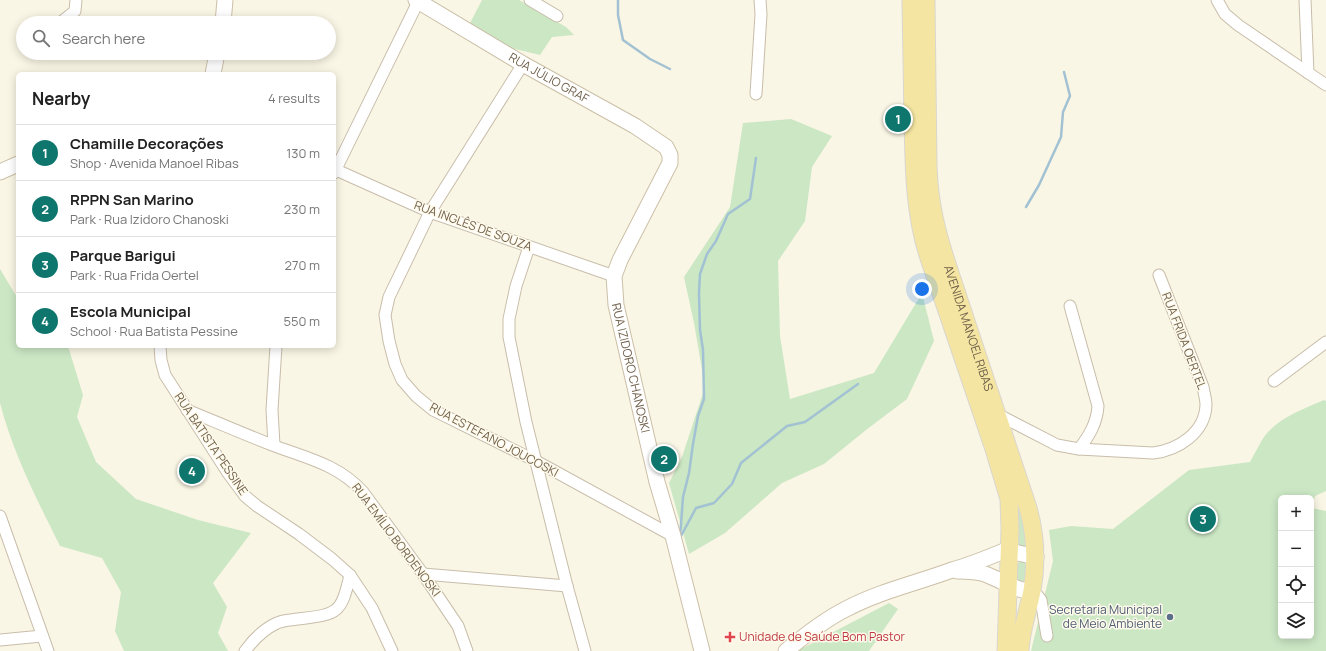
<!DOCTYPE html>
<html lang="en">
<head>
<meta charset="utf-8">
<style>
  :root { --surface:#fff; --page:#f2f2f2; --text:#222; --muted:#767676; --line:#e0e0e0; --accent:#0f766e }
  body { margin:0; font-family:Manrope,sans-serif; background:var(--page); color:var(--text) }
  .controls { position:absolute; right:12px; bottom:12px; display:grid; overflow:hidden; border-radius:6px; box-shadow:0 2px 10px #0003 }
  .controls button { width:36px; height:36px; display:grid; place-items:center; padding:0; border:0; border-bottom:1px solid var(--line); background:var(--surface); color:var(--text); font:20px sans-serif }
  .you { position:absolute; left:922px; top:289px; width:14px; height:14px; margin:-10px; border:3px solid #fff; border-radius:50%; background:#1a73e8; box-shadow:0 0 0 6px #1a73e833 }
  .badge { display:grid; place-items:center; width:26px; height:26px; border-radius:50%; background:var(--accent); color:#fff; font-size:13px; font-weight:700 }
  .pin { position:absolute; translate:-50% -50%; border:2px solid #fff; box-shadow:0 1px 4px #0006 }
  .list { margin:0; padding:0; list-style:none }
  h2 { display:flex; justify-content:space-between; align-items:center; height:52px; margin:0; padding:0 16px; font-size:17px }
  h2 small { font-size:13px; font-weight:400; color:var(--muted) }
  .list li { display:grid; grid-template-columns:26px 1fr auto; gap:12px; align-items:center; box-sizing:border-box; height:56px; padding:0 16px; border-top:1px solid var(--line) }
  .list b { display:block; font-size:15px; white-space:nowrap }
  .list p { margin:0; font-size:13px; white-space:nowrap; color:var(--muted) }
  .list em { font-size:13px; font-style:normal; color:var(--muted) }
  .icon { flex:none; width:22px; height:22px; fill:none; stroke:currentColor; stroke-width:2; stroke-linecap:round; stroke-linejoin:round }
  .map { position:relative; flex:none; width:1326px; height:651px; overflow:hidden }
  .search { position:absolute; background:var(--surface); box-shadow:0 2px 10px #0003; left:16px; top:16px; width:320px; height:44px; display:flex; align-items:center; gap:10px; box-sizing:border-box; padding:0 14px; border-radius:22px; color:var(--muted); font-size:15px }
  .panel { position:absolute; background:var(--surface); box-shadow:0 2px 10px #0003; left:16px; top:72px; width:320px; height:276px; border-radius:6px }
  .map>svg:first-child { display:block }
  .green { fill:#cbe7c4; fill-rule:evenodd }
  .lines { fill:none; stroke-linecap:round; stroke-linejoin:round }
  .stream { stroke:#a2c2d3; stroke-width:2.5 }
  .street-casing { stroke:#c8bdaa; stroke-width:13 }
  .secondary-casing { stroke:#cbbfa7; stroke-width:17 }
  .primary-casing { stroke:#dad6d0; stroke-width:19 }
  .street { stroke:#fff; stroke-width:11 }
  .secondary { stroke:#fff; stroke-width:15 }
  .primary { stroke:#f4e6a2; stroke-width:17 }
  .service-dot { fill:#5c6f8a; stroke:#fefaeb; stroke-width:1.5 }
  .health-dot { fill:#e0444e; stroke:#fefaeb; stroke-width:1.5 }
  .labels { text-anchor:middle; stroke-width:3; stroke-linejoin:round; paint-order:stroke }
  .street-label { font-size:12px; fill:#71614c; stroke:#fefaeb }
  .service-label { font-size:12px; fill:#4e5e75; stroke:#fefaeb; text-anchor:end }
  .health-label { font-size:12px; fill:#be3a42; stroke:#fefaeb; text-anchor:start }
</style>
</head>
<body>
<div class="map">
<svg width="1326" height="651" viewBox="0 0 1326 651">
  <rect width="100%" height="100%" fill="#faf6e5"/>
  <g class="green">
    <polygon points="482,0 519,0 566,27 574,35 552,37 540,55 499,45 468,27"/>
    <polygon points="791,119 832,136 812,167 805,221 778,261 780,336 790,399 874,373 922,293 934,341 907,399 866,430 824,464 782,483 725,533 689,554 669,483 682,457 705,387 694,323 684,277 730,207 743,123"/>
    <path d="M 0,269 L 18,299 L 18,346 L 68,346 L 83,395 L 77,417 L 96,462 L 136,499 L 198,520 L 251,533 L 213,583 L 227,607 L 218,633 L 228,651 L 124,651 L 115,631 L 121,592 L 102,558 L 60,546 C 37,500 13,453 0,403 Z"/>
    <path d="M 1324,400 L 1326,401 L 1326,491 L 1315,496 L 1312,508 L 1326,511 L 1326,651 L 1031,651 L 1053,561 L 1049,530 L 1071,526 L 1113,529 L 1189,470 L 1250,462 C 1254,455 1258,447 1262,440 C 1276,418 1302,410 1324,400 ZM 1281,498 L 1311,498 L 1311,636 L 1281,636 Z"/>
    <polygon points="1019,495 1028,544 1023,547 1018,546 1015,516"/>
    <polygon points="1021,562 1024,562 1027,566 1027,583 1018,586 1015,578 1017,563"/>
    <polygon points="889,603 898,609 869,651 797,651"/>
  </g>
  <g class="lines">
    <g class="stream">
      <polyline points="618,0 618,15 623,40 650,59 670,69"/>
      <polyline points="1026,207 1039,185 1061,137 1063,112 1070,96 1064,72"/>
      <polyline points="681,536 696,508 714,503 732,484 741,463 787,426 805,422 858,384"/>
      <polyline points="680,538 683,497 689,473 693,444 698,416 704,399 703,350 700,330 699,293 700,274 707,254 716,241 728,214 750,199 756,158"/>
    </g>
    <defs>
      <g id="street">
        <polyline points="530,0 557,16"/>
        <polyline points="1217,0 1225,14 1238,25 1326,85"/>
        <polyline points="1305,0 1308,73"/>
        <polyline points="60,23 75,11 76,0"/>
        <polyline points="523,64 430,212 389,297 385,315 389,341 395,364 402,380 416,396 433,410 536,461 673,536"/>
        <polyline points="756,94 761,14 760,0"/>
        <polyline points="334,169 430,212 614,276"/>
        <polyline points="334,173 419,0"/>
        <polyline points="529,247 516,286 509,319 509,337 526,422 567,586 585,651"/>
        <path d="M 1070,306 L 1098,406 C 1097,423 1089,436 1079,449"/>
        <polyline points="160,346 161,360 165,375 228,473 245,496 257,506 299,534 332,559 350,575 372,608 392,651"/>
        <polyline points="1274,381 1326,342"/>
        <path d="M 187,410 C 216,422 244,434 272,445 C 306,458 338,464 363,492 L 423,574 L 458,626 L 467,651"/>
        <path d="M 997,414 L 1057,445 L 1079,449 L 1153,453 C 1178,450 1205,433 1206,405 C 1206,399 1204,393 1203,387 L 1159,275"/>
        <polyline points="274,445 272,410 276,346"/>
        <polyline points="0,516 48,651"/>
        <polyline points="423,574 567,586"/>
        <polyline points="1032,592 1038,596 1041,600 1047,636"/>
        <polyline points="0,640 42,636"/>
        <path d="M 245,651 C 253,640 264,629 277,623 C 283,620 292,620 298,619 C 337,614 341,615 350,575"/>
      </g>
      <g id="secondary">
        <path id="s1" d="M 416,0 L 523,64 L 635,126 L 666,147 L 670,155 L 670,163 L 620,260 L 614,276 L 616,305 L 657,482 L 673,536 L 702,651"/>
        <polyline points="223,23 225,0"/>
        <polyline points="213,74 217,53"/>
        <polyline points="0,172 18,164"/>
        <path d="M 957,571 C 967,571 976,571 985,574 C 1001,580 1014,590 1032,592"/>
        <path d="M 786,651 C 805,635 824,620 846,609 C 880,591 917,583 952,570 C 970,565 987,558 1004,551 L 1009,551 L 1036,557"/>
      </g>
      <g id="primary">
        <path d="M 911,0 C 912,40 912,79 913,119 C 914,165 914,211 928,255 L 994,449 L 1009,499 L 1010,529 L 1006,651"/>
        <path id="s2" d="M 926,0 L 928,165 C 929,204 937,234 949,270 L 1028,508 C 1036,536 1037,562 1032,591 C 1028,611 1021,630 1020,651"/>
      </g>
    </defs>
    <use href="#street" class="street-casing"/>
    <use href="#secondary" class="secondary-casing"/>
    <use href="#primary" class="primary-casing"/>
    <use href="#street" class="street"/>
    <use href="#secondary" class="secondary"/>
    <use href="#primary" class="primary"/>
  </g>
  <circle class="service-dot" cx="1170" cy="617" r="4"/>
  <path class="health-dot" d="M728 631h4v4h4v4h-4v4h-4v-4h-4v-4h4z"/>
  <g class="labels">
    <g class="street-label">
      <text dy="4" stroke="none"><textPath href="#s1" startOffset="154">RUA JÚLIO GRAF</textPath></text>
      <text transform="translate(473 226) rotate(20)" y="4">RUA INGLÊS DE SOUZA</text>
      <text dy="4" stroke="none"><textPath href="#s2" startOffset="334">AVENIDA MANOEL RIBAS</textPath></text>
      <text transform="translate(1184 341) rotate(69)" y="4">RUA FRIDA OERTEL</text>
      <text dy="4" stroke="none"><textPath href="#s1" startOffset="527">RUA IZIDORO CHANOSKI</textPath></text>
      <text transform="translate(494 440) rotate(28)" y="4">RUA ESTEFANO JOUCOSKI</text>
      <text transform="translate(211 444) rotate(56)" y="4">RUA BATISTA PESSINE</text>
      <text transform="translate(396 540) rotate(53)" y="4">RUA EMÍLIO BORDENOSKI</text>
    </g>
    <g class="service-label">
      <text x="1162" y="614">Secretaria Municipal<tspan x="1162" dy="14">de Meio Ambiente</tspan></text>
    </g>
    <g class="health-label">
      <text x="739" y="641">Unidade de Saúde Bom Pastor</text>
    </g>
  </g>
</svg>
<div class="controls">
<button>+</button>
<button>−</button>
<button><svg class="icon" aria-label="locate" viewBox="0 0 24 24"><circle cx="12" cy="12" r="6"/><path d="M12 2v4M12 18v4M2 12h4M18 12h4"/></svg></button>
<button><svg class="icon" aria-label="layers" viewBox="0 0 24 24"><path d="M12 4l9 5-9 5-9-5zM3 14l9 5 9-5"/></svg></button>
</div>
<div class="you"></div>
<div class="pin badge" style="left:898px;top:119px">1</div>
<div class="pin badge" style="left:664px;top:459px">2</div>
<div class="pin badge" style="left:1203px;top:519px">3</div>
<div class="pin badge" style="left:192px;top:471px">4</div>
<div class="search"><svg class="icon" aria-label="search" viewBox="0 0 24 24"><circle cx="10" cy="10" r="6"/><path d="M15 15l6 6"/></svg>Search here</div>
<section class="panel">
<h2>Nearby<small>4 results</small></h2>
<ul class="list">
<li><span class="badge">1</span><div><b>Chamille Decorações</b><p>Shop · Avenida Manoel Ribas</p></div><em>130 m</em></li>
<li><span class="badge">2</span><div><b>RPPN San Marino</b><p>Park · Rua Izidoro Chanoski</p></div><em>230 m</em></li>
<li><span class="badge">3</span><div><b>Parque Barigui</b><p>Park · Rua Frida Oertel</p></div><em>270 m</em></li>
<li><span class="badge">4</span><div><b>Escola Municipal</b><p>School · Rua Batista Pessine</p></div><em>550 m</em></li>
</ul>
</section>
</div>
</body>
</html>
